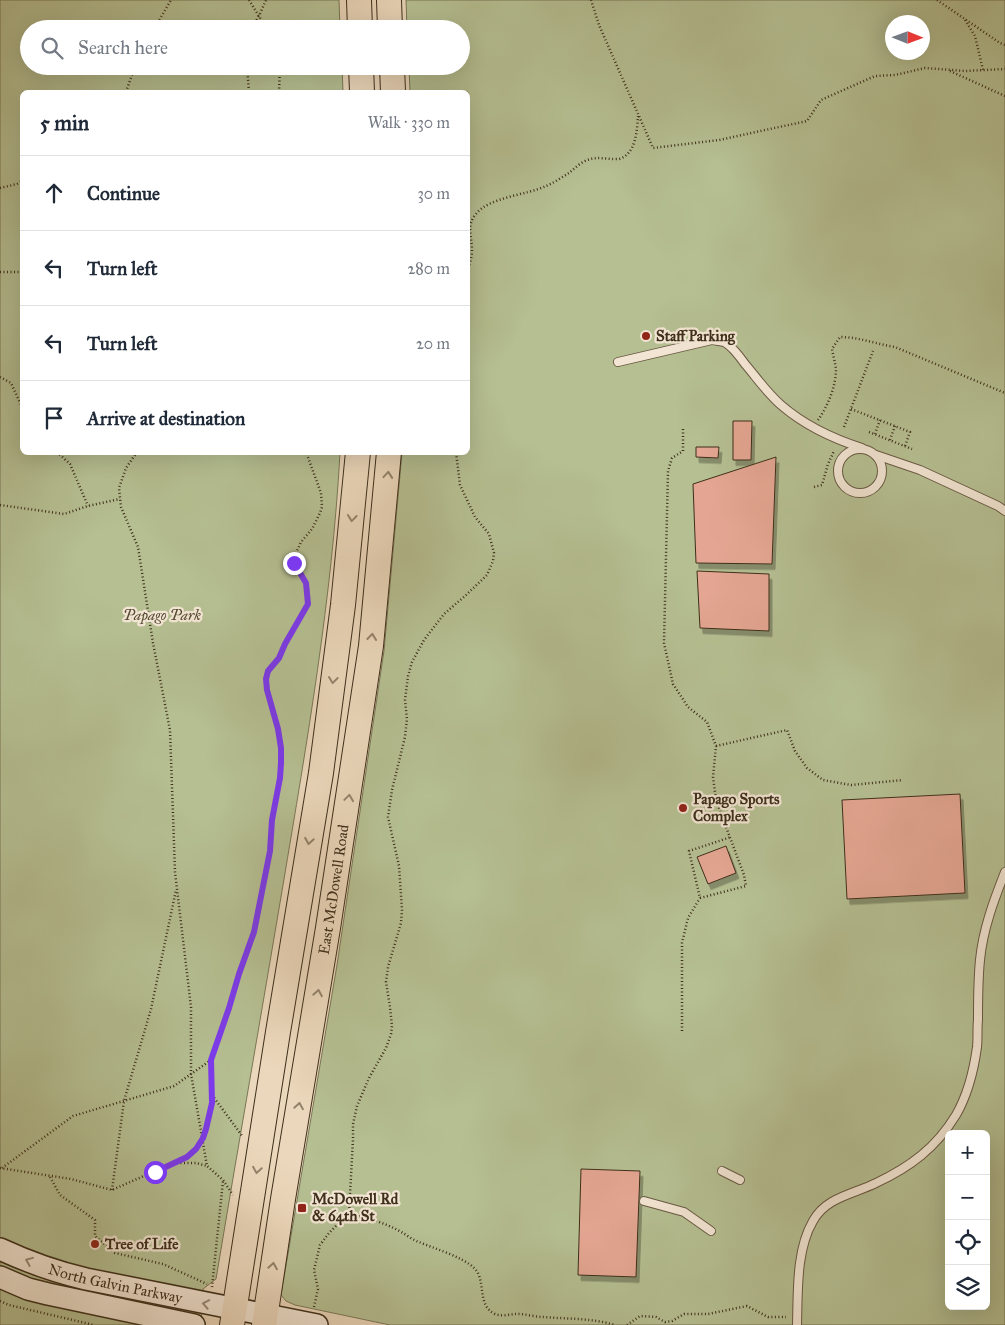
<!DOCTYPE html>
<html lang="en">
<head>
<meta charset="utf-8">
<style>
  :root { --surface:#fff; --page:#f2f2f3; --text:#1f2937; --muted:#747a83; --line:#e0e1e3 }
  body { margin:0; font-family:"IM FELL Great Primer",serif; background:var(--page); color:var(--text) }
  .controls { position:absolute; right:15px; bottom:15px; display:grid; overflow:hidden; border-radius:8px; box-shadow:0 5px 20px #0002 }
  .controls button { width:45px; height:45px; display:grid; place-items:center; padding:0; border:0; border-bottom:1px solid var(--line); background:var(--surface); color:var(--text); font:25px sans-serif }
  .compass { position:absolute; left:885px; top:15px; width:45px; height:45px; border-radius:50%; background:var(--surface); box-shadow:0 5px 20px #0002; rotate:91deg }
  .stop { position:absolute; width:15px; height:15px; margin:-11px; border:4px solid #7c3aed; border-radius:50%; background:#fff }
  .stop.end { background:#7c3aed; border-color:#fff; box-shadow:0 1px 5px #0008 }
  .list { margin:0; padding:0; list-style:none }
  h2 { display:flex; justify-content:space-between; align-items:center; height:65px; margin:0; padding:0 20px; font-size:21px }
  h2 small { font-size:16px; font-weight:400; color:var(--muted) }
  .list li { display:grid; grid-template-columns:32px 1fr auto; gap:15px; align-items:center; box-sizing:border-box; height:75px; padding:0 20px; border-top:1px solid var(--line) }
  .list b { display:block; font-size:19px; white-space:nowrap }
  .list em { font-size:16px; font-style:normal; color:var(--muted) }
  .icon { flex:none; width:28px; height:28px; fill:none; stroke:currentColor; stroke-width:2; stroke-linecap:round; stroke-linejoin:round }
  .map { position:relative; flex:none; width:1005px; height:1325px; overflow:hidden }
  .search { position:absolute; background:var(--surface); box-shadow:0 5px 20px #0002; left:20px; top:20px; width:450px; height:55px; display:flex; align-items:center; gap:12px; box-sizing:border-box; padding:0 18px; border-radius:28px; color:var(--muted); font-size:19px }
  .panel { position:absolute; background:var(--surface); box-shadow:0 5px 20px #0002; left:20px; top:90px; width:450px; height:365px; border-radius:8px }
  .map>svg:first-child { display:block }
  .green { fill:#b5bf92; stroke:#7a7756; fill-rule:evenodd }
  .building { fill:#e4a692; stroke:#3e2f1b; filter:url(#shadow) }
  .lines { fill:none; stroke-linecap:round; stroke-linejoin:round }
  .lane-casing { stroke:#695943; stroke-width:10 }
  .secondary-casing { stroke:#3e2f1b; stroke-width:24 }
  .primary-casing { stroke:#3e2f1b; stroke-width:26 }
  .path { stroke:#3e2f1b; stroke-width:2.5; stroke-dasharray:1 2.5; stroke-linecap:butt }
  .lane { stroke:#f2e5d3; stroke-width:8 }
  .secondary { stroke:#f2e5d3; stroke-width:21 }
  .primary { stroke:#ebd7bb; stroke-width:24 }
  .oneway { stroke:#94836b }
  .oneway2 { stroke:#988a77 }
  .route { stroke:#7c3aed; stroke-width:6 }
  .poi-dot { fill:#8f2418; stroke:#f2e5d3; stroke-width:2 }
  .labels { text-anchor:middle; stroke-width:4.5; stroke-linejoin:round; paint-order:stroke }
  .poi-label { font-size:15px; font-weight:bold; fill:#3e2f1b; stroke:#f2e5d3; text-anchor:start }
  .park-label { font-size:15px; font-style:italic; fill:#564c33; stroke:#f2e5d3 }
  .street-label { font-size:15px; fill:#3e2f1b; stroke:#f2e5d3 }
</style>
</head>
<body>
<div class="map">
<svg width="1005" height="1325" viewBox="0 0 1005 1325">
  <defs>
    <filter id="shadow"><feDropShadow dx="3" dy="5.5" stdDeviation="0" flood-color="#0004"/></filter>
  </defs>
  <rect width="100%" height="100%" fill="#ebd7bb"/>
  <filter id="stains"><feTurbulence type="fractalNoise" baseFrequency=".004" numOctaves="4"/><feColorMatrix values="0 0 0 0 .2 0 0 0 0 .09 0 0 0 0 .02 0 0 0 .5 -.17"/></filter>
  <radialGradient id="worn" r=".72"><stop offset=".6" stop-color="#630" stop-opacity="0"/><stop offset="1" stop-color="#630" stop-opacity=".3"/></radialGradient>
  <g class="green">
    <path d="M 0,0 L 339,0 L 340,29 L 29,29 L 29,66 L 342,66 L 343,92 L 22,92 L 22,452 L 340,453 C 332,598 307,742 283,885 C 261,1016 238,1147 216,1279 L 203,1289 L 201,1325 L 0,1325 Z"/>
    <path d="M 406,0 L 1005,0 L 1005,1325 L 390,1325 L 295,1305 L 286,1301 L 281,1295 L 337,965 L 384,651 L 402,453 L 468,452 L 468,92 L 410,92 L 409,66 L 461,66 L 461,29 L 407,29 ZM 892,22 L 922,22 L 922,52 L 892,52 ZM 949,1134 L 986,1134 L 986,1306 L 949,1306 Z"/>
  </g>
  <g class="building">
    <polygon points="733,421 752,421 751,460 733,460"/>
    <polygon points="696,447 719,447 718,458 696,457"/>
    <polygon points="776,457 772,564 696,563 693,484"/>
    <polygon points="697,571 769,574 769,631 700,628"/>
    <polygon points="960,794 965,893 847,899 842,800"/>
    <polygon points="726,846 736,873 708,884 697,857"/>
    <polygon points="581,1169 640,1171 636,1277 578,1275"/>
  </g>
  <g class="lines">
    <defs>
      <g id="lane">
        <path d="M 618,362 L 712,340 C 716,341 721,341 724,342 C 732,346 740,357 745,364 C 757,378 767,393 781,405 C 804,425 834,439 862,448"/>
        <circle cx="860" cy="471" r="22"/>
        <polyline points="876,455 920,470 998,506 1005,511"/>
        <polyline points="722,1171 740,1180"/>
        <polyline points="644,1201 684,1212 711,1231"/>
        <path d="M 797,1325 C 798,1292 796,1250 813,1221 C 826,1197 854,1194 876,1183 C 910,1167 936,1148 956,1115 C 967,1096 974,1069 977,1047 C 978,1038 977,1029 978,1020 C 978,1000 978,980 980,960 C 983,929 994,900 1005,872"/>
      </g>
      <g id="secondary">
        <path id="s1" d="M 0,1249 C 28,1262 56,1272 86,1279 L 317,1325"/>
        <polyline points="0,1277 28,1289 48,1294 194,1325"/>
      </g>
      <g id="primary">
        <polyline points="359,0 360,29"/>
        <polyline points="389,0 390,29"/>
        <polyline points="361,66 362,92"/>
        <polyline points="392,66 393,92"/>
        <polyline points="232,1325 278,1032 321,773 343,605 358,452"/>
        <path id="s2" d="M 264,1325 L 283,1199 L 328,928 L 371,646 L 389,452"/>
      </g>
    </defs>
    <use href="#lane" class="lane-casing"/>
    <use href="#secondary" class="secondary-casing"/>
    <use href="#primary" class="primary-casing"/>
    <g class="path">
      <polyline points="249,0 267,29"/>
      <polyline points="591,0 599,25 653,148 719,140 807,121 821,100 875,76 895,75 925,68 965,71 1005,69"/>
      <polyline points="937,0 1000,43 1005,45"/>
      <polyline points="965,20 975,36 983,70"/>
      <polyline points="154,29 171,0"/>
      <polyline points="251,29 259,16 266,0"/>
      <polyline points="247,66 249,92"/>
      <polyline points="950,71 1005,96"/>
      <polyline points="126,92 135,66"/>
      <polyline points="279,92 280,66"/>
      <polyline points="0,188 17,184 22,181"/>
      <path d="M 468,268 C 470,263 472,257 472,250 C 472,237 466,225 476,214 C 489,197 527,195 546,186 C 554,183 562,177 569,173 C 574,169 579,164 585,161 C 593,157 602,158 611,159 C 611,159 618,159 619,159 C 636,154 637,131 638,116"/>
      <polyline points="0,272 22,272"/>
      <polyline points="0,377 11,383 22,407"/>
      <polyline points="851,409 910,432 905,446"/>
      <path d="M 818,420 C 828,406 836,386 836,369 C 835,362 833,355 832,349 L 840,337 C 859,337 876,344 895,347 L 1005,393"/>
      <polyline points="844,427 873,351"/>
      <polyline points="683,429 683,451 672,458 668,471 664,643 673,684 688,707 707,722 716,746 713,777 716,800 744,875 746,886 700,898 689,851 731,837"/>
      <polyline points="869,432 912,449"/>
      <polyline points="875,434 880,420"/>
      <polyline points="890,440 895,426"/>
      <polyline points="57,452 70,464 88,506"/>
      <polyline points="137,452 126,468 119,488 121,507 138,547 153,643 170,730 175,872 191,1007 191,1074 207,1166 223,1180 233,1195"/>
      <polyline points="814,487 822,485 828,464 834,451"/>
      <polyline points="0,505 64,514 88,506 120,499"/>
      <polyline points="716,746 787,730 795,751 807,768 823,780 851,785 903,780"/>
      <polyline points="682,1031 682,943 688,918 700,898"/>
      <polyline points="212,1095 243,1137"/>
      <polyline points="177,1163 196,1163 207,1166"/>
      <polyline points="0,1168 71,1179 112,1190 187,1157 196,1149 203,1138 206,1129 212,1103 211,1060 229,1008 239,974 254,932 270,851 272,820 280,778 281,748 278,729 267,689 266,679 268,671 279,658 285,644 308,604 306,583 295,563 295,555 301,542 312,529 320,513 322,507 321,493 306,452"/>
      <polyline points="2,1168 73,1116 174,1086 211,1060"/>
      <polyline points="50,1177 60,1195 95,1220 95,1236 115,1253 163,1264 207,1284"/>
      <polyline points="112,1190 124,1101 151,1009 176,890"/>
      <path d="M 349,1213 C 368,1218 386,1223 403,1233 C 408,1236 413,1240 419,1242 C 433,1248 463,1257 474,1268 C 487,1280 476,1305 495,1314 C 502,1317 510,1314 517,1314 C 526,1314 535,1317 543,1317 C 567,1319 592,1318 615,1325"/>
      <polyline points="212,1287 223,1181"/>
      <polyline points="0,1301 9,1305 94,1325"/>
      <polyline points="314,1307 318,1289 314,1270 320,1245 329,1233 349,1213 353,1139 353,1124 357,1106 369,1078 386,1048 391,1034 392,1026 390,1007 386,982 388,967 401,923 402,910 399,866 388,817 392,790 405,737 407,719 405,700 408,676 412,662 424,640 444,614 465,596 487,575 493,561 494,553 489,534 475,517 460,485 456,452"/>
      <polyline points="627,1325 640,1316 656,1317 665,1322 672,1321 684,1314 708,1314 747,1306 768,1317 786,1317"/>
    </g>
    <use href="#lane" class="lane"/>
    <use href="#secondary" class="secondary"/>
    <use href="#primary" class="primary"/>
  </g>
  <defs><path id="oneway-chevron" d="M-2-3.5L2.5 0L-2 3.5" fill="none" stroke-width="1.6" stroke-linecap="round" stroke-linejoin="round" transform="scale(1.25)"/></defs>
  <g class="oneway">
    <use href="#oneway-chevron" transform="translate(388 475) rotate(-85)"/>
    <use href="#oneway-chevron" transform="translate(352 518) rotate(96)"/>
    <use href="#oneway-chevron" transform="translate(372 637) rotate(-84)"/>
    <use href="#oneway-chevron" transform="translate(333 680) rotate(97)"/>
    <use href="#oneway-chevron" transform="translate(349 798) rotate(-82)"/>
    <use href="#oneway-chevron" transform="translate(309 841) rotate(100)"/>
    <use href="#oneway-chevron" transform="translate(318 993) rotate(-80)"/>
    <use href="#oneway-chevron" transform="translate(299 1106) rotate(-81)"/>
    <use href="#oneway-chevron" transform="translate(257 1170) rotate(99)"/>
    <use href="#oneway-chevron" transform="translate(273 1266) rotate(-81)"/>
  </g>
  <g class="oneway2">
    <use href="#oneway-chevron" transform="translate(29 1261) rotate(-158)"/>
    <use href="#oneway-chevron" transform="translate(206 1304) rotate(-169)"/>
  </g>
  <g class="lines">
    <polyline class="route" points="155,1172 187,1157 196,1149 203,1138 206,1129 212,1103 211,1060 229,1008 239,974 254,932 270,851 272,820 280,778 281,763 281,748 278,729 267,690 266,679 268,671 279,658 285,644 308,604 306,583 294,563"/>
  </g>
  <g class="poi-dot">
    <circle cx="646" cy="336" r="5"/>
    <circle cx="683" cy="808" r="5"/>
    <rect x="297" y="1203" width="10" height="10" rx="2.5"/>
    <circle cx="95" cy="1244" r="5"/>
  </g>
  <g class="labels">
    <g class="poi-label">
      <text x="656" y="341">Staff Parking</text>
      <text x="693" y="804">Papago Sports<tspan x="693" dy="17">Complex</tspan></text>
      <text x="312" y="1204">McDowell Rd<tspan x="312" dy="17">&amp; 64th St</tspan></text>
      <text x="105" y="1249">Tree of Life</text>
    </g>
    <g class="park-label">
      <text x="162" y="620">Papago Park</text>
    </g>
    <g class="street-label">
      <text dy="5" stroke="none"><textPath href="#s2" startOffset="441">East McDowell Road</textPath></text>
      <text dy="5" stroke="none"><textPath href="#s1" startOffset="121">North Galvin Parkway</textPath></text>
    </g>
  </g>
  <rect width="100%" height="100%" filter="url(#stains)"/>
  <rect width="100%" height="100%" fill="url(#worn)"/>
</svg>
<div class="controls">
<button>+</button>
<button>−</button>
<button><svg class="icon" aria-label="locate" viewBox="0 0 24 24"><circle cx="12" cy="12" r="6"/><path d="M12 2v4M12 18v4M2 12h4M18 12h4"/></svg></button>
<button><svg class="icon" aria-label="layers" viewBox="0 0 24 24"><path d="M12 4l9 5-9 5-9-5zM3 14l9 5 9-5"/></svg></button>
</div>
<svg class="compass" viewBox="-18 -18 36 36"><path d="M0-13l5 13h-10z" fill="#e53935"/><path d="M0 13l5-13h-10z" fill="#747a83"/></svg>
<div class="stop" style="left:155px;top:1172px"></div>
<div class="stop end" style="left:294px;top:563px"></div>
<div class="search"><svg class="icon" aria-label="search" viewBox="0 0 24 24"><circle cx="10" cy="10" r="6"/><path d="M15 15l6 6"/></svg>Search here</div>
<section class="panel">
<h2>5 min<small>Walk · 330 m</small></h2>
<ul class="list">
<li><svg class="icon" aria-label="ahead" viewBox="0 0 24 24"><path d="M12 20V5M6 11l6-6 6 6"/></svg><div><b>Continue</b></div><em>30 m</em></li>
<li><svg class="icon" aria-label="left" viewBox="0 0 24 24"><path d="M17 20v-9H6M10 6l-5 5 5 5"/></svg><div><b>Turn left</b></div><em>280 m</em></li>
<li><svg class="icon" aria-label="left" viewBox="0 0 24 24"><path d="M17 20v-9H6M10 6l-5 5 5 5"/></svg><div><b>Turn left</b></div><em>20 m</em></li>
<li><svg class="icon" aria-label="arrive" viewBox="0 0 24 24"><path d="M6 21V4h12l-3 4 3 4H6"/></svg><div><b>Arrive at destination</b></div></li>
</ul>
</section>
</div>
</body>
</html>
